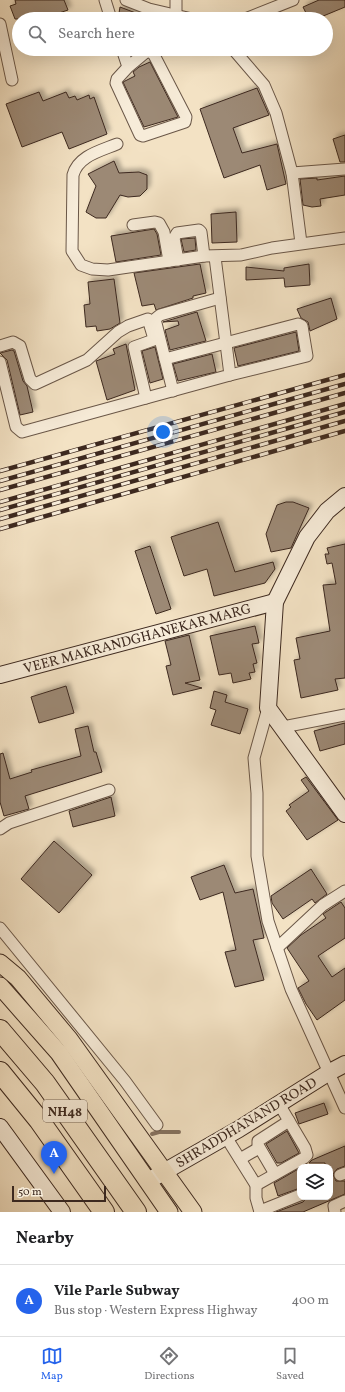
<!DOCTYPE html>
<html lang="en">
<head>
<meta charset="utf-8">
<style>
  :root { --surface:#fff; --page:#f6f6f6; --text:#202124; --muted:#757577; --line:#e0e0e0; --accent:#2563eb }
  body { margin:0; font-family:Vollkorn,serif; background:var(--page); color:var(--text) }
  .controls { position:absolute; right:12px; bottom:12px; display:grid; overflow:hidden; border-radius:8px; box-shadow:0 4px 16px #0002 }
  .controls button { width:36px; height:36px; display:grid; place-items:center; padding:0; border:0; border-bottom:1px solid var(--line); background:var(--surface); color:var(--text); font:20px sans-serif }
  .scale { position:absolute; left:12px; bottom:10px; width:94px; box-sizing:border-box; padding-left:4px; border:2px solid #3d291f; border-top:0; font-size:11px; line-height:14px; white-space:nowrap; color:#3d291f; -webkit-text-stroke:3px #f7ecd9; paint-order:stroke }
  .you { position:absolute; left:163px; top:432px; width:14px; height:14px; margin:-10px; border:3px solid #fff; border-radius:50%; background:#1a73e8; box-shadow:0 0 0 6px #1a73e833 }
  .badge { display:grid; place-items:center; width:26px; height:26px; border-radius:50%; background:var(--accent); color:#fff; font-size:13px; font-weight:700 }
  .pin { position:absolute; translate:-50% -33px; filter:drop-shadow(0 1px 2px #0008) }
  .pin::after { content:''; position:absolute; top:21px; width:14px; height:12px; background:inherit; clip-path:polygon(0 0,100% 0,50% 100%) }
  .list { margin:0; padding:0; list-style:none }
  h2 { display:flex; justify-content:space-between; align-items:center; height:52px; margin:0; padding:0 16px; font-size:17px }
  h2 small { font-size:13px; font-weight:400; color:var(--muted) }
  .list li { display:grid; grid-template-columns:26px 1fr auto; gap:12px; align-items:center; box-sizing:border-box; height:72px; padding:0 16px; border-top:1px solid var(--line) }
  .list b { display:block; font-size:15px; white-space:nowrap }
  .list p { margin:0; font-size:13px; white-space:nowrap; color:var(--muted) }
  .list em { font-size:13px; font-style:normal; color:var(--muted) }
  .icon { flex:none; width:22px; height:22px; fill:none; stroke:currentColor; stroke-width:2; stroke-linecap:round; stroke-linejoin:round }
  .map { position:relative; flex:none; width:345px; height:1212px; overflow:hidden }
  .search { position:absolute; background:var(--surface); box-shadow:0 4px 16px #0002; left:12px; right:12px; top:12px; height:44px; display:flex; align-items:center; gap:10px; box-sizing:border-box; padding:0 14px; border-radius:22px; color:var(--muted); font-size:15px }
  .sheet { height:124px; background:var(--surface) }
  nav { display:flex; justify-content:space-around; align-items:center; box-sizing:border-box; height:56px; border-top:1px solid var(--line); background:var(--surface); font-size:11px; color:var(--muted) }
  nav a { display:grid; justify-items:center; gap:2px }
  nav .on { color:var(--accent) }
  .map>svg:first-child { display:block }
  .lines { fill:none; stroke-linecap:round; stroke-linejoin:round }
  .stream { stroke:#857260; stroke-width:4 }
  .building { fill:#9c8975; stroke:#3d291f; filter:url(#shadow) }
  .street-casing { stroke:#6a5748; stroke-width:13 }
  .secondary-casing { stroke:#3d291f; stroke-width:18 }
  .primary-casing { stroke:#3d291f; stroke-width:19 }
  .highway-casing { stroke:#3d291f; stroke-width:22 }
  .street { stroke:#f7ecd9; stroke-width:11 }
  .secondary { stroke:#f7ecd9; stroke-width:16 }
  .primary { stroke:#f3e2c4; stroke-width:17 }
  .highway { stroke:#f3e2c4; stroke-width:20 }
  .rail-casing { stroke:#3d291f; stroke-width:4.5 }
  .rail { stroke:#f7ecd9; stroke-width:3; stroke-dasharray:9; stroke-linecap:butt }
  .labels { text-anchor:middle; stroke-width:4; stroke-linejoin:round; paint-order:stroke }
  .shield { fill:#f7ecd9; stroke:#756457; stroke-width:1 }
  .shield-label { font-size:13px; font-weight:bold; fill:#3d291f }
  .street-label { font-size:14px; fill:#3d291f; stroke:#f7ecd9 }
</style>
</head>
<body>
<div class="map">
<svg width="345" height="1212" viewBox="0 0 345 1212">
  <defs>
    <filter id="shadow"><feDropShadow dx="3.5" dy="-3.5" stdDeviation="2" flood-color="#0004"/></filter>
  </defs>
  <rect width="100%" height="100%" fill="#f3e2c4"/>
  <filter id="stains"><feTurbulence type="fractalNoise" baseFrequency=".005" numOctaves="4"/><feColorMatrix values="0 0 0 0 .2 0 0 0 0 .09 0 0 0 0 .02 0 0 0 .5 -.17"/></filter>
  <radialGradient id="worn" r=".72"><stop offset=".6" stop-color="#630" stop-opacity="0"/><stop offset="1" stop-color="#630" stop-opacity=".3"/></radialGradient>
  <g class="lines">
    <polyline class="stream" points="152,1134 159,1132 179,1132"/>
  </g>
  <g class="building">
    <polygon points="15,0 64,0 68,10 47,17 46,14 32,19 15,19 10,6 16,4"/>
    <polygon points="319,0 345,0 345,7 316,19 309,19 303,7"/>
    <polygon points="120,7 149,18 149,19 118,19"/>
    <polygon points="150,62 178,117 144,127 123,82 135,76 133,72 139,67"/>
    <polygon points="257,88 269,115 233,128 242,153 277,144 286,184 267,190 260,165 224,178 200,109"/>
    <polygon points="39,92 43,101 66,92 69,98 75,96 77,100 89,95 90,99 94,97 107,134 69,149 62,132 22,147 6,104"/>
    <polygon points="345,135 345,162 340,162 333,139"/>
    <polygon points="114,161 119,173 139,172 147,175 147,189 140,196 128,197 120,195 106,218 96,218 86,212 96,186 88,174"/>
    <polygon points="345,176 345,195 320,199 321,206 312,207 303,205 300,179 317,178 317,180"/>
    <polygon points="236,212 237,242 212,243 211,214"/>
    <polygon points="154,229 157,234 161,255 116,262 111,236"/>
    <polygon points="195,238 196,250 184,252 181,239"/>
    <polygon points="200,264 206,293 193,296 193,298 156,310 154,304 142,306 134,273"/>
    <polygon points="309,264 310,285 285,287 284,278 246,280 246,267 284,271 284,268"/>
    <polygon points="114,279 120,323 110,329 97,331 96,326 86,327 84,305 90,304 88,282"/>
    <polygon points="331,298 337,319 310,331 308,322 301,318 297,309"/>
    <polygon points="197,312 206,341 170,350 165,330 179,325 178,321 163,322"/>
    <polygon points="296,332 299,351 238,366 234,348"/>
    <polygon points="126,344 135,390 107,400 96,361 115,354 113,349"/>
    <polygon points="155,347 163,379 150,383 142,351"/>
    <polygon points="12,350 14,351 23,381 27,386 33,412 20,415 7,360 0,353"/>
    <polygon points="212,354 216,372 178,381 173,364"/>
    <polygon points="286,502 293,502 309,508 291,548 271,552 266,534 277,505"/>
    <polygon points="218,522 235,572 273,562 275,569 265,583 214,596 207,569 184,576 171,537"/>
    <polygon points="345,544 345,678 335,679 338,690 301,698 294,660 300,659 296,638 330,631 323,585 336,584 332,563 327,564 325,554 329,554 327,548"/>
    <polygon points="150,546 171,609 156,614 135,551"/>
    <polygon points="255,626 259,643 252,644 257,663 253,664 255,672 249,673 251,679 233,683 231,673 219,675 210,636"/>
    <polygon points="189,635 200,680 185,683 202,688 173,695 166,666 171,665 165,641"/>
    <polygon points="66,686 74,713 39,723 31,697"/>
    <polygon points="214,691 227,695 225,702 248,709 240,734 211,725 216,710 210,708"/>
    <polygon points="345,723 345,744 320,751 314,731"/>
    <polygon points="88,726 94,752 96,752 102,772 25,796 29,809 4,816 0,802 0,754 3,753 10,779 32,772 31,770 81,756 75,729"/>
    <polygon points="306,777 338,820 307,840 286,811 291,807 289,805 309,791 301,780"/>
    <polygon points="111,797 115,816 73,827 69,811"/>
    <polygon points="54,841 92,875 59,913 21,879"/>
    <polygon points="224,865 235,893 253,889 264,938 253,940 264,980 235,987 225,952 236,950 223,892 200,900 191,877"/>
    <polygon points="311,869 327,894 315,903 312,899 283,919 272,903 271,896"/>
    <polygon points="341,902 345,908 345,938 318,956 332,977 345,968 345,1000 317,1020 306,1004 298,988 309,981 287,948 301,935 326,918 323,914"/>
    <polygon points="324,1103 328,1114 299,1124 295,1113"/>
    <polygon points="287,1131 299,1153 281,1163 277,1163 266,1144"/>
    <polygon points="345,1146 345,1166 337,1169 333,1174 336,1181 345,1181 345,1194 303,1212 276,1212 303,1202 307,1197 330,1197 330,1167 325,1167 325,1163 309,1163 312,1160"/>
    <polygon points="300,1168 300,1188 278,1196 274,1183"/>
  </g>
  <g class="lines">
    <defs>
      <g id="street">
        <polyline points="105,0 111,19"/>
        <polyline points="126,0 149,9 192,19"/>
        <polyline points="176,0 176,16"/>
        <polyline points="245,19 293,0"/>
        <polyline points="0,24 12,80"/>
        <polyline points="122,49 128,67 146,52 149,51 154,55 186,117 185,122 143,136 140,135 116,83 117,79 128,67"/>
        <polyline points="233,49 264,85 276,113 292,173 301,243"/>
        <path d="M 117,144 C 100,151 78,156 73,175 L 72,251 L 81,265 L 92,269 L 108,270 L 204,256 L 241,255 L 272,248 L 345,238"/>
        <polyline points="292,173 345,169"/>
        <polyline points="133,225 155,222 159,223 164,232 169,261"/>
        <polyline points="178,260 174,238 177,233 199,230 201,232 204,256"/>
        <polyline points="0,346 13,342 20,346 30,379 35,384 87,360 118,332 128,326 148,319 154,339"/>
        <polyline points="165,359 298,324 302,326 307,356 230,375"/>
        <polyline points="0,362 16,427 22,432 230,375 215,257"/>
        <polyline points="173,391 155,319 160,315 220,298"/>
        <polyline points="146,398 134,347 159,338"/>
        <polyline points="268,708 254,758 257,793 257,856 268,921 291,989 345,1108"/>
        <polyline points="283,727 345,715"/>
        <polyline points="0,829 9,823 109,790"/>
        <polyline points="0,928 125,1081 157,1125"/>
        <polyline points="277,948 323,905 345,891"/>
        <polyline points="226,1137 256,1185 256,1198 260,1212"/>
        <polyline points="240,1159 259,1148"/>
        <polyline points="275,1174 258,1145 258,1141 289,1121"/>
        <polyline points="340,1175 345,1173"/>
        <polyline points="256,1185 304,1158 307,1155 305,1148 279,1104"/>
        <polyline points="260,1211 300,1195"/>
        <polyline points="335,1212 334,1206 345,1201"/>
      </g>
      <g id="secondary">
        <polyline points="345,496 327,511 307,537 275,602 268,708 345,814"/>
        <polyline points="0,675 275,602"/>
        <polyline points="0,1127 62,1212"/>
        <polyline points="148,1181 239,1129 328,1073 345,1064"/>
      </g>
      <g id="primary">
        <polyline points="0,963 18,978 69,1039 193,1212"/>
        <polyline points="0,986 59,1053 169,1212"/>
      </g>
      <g id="highway">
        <polyline points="0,1030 45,1083 136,1212"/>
        <polyline points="0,1072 39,1120 104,1212"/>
      </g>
    </defs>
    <use href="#street" class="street-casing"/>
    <use href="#secondary" class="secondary-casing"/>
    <use href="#primary" class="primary-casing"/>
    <use href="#highway" class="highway-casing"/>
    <use href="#street" class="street"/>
    <use href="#secondary" class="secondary"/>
    <use href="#primary" class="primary"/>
    <use href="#highway" class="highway"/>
    <defs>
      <g id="rail">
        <polyline points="0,471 345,375"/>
        <polyline points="0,481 345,384"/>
        <polyline points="0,490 345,393"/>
        <polyline points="0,502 345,404"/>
        <polyline points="0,510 345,412"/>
        <polyline points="0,519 345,421"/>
        <polyline points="0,529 345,431"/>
      </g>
    </defs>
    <use href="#rail" class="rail-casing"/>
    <use href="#rail" class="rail"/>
  </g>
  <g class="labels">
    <rect class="shield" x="43" y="1100" width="44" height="22" rx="3"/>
    <g class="shield-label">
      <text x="65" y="1116">NH48</text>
    </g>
    <g class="street-label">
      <text transform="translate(137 638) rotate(-15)" y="5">VEER MAKRANDGHANEKAR MARG</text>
      <text transform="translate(246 1122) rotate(-31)" y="5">SHRADDHANAND ROAD</text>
    </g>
  </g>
  <rect width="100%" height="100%" filter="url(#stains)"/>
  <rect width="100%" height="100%" fill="url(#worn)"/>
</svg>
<div class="controls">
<button><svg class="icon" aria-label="layers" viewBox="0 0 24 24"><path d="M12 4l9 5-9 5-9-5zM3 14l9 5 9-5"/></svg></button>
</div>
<div class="scale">50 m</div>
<div class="you"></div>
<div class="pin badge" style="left:54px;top:1174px">A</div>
<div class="search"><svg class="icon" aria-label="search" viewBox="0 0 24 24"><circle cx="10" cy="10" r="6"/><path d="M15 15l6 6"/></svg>Search here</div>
</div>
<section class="sheet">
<h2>Nearby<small></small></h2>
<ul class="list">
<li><span class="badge">A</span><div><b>Vile Parle Subway</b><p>Bus stop · Western Express Highway</p></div><em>400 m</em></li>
</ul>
</section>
<nav>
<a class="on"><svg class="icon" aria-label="map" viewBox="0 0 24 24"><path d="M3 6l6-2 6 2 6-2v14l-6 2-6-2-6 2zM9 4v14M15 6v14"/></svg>Map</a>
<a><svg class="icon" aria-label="directions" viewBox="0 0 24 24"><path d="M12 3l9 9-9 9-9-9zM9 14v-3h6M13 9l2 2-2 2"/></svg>Directions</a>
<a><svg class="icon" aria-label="saved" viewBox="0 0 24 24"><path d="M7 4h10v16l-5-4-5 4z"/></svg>Saved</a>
</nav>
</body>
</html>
